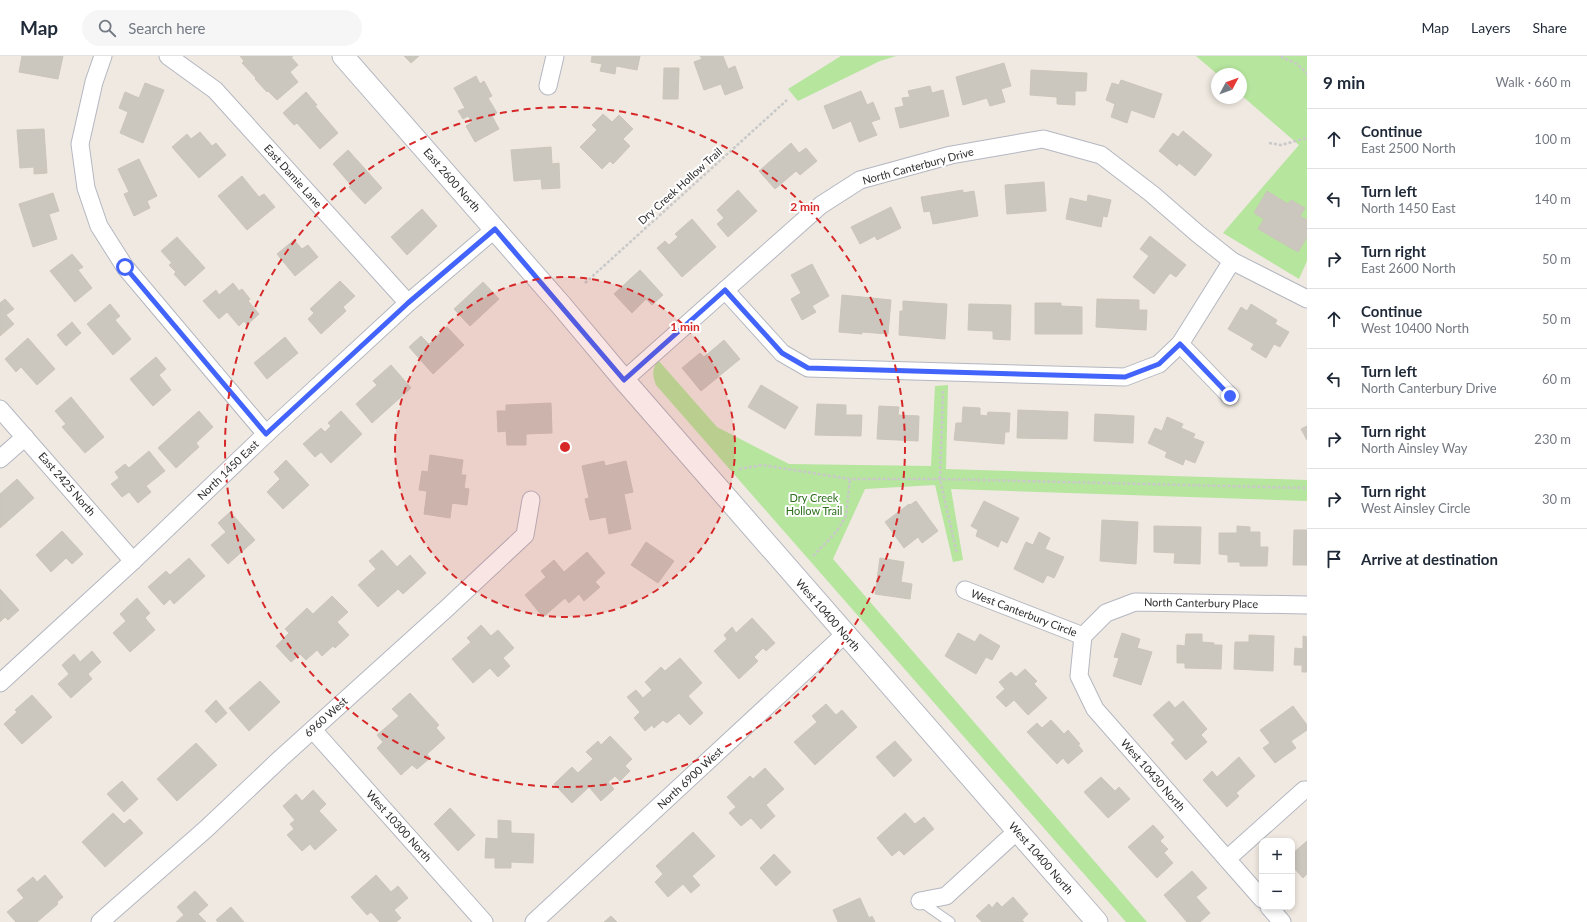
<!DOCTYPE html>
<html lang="en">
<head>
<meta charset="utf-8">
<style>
  :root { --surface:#fff; --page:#f6f6f7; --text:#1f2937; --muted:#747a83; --line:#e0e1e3 }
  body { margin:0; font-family:Lato,sans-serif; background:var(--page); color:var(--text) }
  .controls { position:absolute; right:12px; bottom:12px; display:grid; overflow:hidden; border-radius:8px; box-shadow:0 2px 6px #0003 }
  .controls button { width:36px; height:36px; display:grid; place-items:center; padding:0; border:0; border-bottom:1px solid var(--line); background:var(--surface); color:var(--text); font:20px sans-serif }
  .compass { position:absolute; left:1211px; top:12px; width:36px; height:36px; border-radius:50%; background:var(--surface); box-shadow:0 2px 6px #0003; rotate:49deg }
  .stop { position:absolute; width:12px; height:12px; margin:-9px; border:3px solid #4264fb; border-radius:50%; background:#fff }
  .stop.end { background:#4264fb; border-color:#fff; box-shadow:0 1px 4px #0008 }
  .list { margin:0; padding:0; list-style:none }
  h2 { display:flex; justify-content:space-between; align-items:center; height:52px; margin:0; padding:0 16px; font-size:17px }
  h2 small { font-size:13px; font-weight:400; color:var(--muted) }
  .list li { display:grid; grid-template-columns:26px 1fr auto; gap:12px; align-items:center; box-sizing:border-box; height:60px; padding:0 16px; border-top:1px solid var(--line) }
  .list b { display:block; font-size:15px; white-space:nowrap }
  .list p { margin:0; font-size:13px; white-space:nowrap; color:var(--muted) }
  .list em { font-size:13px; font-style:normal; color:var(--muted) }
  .icon { flex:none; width:22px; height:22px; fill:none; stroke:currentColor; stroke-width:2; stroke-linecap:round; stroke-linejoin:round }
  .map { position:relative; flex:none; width:1307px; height:866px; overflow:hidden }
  header { display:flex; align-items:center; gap:24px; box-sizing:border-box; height:56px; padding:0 20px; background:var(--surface); border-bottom:1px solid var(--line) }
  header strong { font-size:19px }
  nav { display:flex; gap:22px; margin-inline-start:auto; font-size:14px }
  .search { width:280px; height:36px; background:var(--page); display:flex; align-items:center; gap:10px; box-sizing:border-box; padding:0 14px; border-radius:22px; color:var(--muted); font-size:15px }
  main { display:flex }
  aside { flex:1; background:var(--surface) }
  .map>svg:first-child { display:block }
  .green { fill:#b6e59e }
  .building { fill:#cbc7bf; stroke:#cbc5ba }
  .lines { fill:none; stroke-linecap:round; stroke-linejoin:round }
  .service-casing { stroke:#b4b7c1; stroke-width:11 }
  .minor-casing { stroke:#b4b7c1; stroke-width:19 }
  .tertiary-casing { stroke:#b4b7c1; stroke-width:23 }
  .path { stroke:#c9c9c9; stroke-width:2.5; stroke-dasharray:3 2; stroke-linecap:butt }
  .service { stroke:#fff; stroke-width:9 }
  .minor { stroke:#fff; stroke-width:17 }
  .tertiary { stroke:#fff; stroke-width:21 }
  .route { stroke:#4264fb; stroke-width:5 }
  .ring { fill:none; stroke:#d62828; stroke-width:2; stroke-dasharray:7 5 }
  .labels { text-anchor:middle; stroke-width:4; stroke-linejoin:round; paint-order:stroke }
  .street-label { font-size:11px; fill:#2e2e2e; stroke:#fff }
  .park-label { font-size:11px; fill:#2c6e1b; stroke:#fff }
  .centre { fill:#d62828; stroke:#fff; stroke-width:2 }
  .ring-label { font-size:12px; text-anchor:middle; font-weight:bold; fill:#d62828; stroke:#fff; stroke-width:4; stroke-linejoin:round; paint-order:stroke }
</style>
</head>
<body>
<header>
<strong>Map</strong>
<div class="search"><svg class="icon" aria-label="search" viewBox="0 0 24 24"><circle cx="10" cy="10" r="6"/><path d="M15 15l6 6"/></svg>Search here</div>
<nav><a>Map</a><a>Layers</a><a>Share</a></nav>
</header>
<main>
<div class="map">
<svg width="1307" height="866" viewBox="0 0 1307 866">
  <rect width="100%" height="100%" fill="#efe9e1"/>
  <g class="green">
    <polygon points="841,0 896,0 880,5 798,45 788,33"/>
    <polygon points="1196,0 1307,0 1307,205 1299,223 1223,177 1299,89 1241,39 1241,18 1217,18"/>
    <path d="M 658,304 L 717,371 L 789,408 L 931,410 L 935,330 L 948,329 L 946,413 L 1307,424 L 1307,445 L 951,433 L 963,504 L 953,506 L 935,429 L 865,433 L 833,503 L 1147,866 L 1126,866 L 656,329 C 652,318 652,314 658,304 Z"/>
  </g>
  <g class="building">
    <polygon points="22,0 63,0 58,23 19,16"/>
    <polygon points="240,0 293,0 291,1 298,9 290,16 298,26 277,44 268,35 267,36 255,23 256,22 242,7 244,5"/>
    <polygon points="404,0 419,0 411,7"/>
    <polygon points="592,0 640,0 637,14 616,10 615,18 600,15 602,8 591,6"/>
    <polygon points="700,0 723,0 728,13 735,10 743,32 725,39 721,28 704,34 694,6 702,3"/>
    <polygon points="1004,7 1011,30 1001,33 1005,46 990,50 987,42 963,49 956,21"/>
    <polygon points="664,12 679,12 678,43 663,43"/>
    <polygon points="1031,14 1087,17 1086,35 1075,35 1075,49 1057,48 1057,41 1030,39"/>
    <polygon points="476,20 480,28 484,25 492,40 488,42 497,57 492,60 499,73 475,86 466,70 472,66 468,60 463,63 458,55 465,52 454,32"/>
    <polygon points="1121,24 1162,38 1154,62 1131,54 1127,67 1111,61 1115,48 1106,44 1112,27 1119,29"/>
    <polygon points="145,27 164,34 143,87 120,77 128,56 119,52 125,36 139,42"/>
    <polygon points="930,30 932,37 943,34 949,60 900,72 895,52 904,50 902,42 910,41 908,35"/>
    <polygon points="861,35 867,49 873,46 880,63 871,66 877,79 859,86 851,65 833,73 824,50"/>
    <polygon points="306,36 317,49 315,50 338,77 320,93 297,67 294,69 283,57"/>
    <polygon points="603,58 612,66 619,59 633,73 623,83 630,90 613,108 610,105 602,113 580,91 597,74 592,69"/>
    <polygon points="44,73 47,117 34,118 34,111 20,112 17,74"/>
    <polygon points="1183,75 1212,99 1195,120 1179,107 1177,110 1159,95 1173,77 1178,81"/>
    <polygon points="200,76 212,90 216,87 226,99 199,122 172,91 187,78 191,83"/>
    <polygon points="791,87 799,97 806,92 817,105 800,119 796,115 775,133 759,115"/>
    <polygon points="551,91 552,108 559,107 560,132 542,133 541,123 514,125 511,94"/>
    <polygon points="348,94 382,132 365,148 349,131 351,129 333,108"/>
    <polygon points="139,103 157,140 147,145 150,152 134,160 124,138 129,136 118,113"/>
    <polygon points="242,120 259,141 264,138 275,151 247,174 218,140"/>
    <polygon points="1044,126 1046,155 1007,158 1005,129"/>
    <polygon points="738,134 757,155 728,181 717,168 724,162 717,154"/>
    <polygon points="963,134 963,137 974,135 978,160 933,168 930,155 924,156 921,141"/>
    <polygon points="1267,135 1288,148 1291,144 1305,152 1300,160 1307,164 1307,181 1298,196 1258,173 1264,163 1254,157"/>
    <polygon points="53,137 59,155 49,158 57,183 33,191 19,148"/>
    <polygon points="1088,139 1111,144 1107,161 1103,160 1101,171 1066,163 1070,142 1087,146"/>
    <polygon points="891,151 901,172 877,184 875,180 860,188 851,171"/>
    <polygon points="422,153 437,170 407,199 391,181"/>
    <polygon points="692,163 716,191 682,221 657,192 665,185 669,189 678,181 675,178"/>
    <polygon points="1150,180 1186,209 1176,221 1170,217 1154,238 1133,221 1149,200 1140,193"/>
    <polygon points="177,181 205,212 185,230 174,218 176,216 169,209 172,207 161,195"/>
    <polygon points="294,184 302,193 308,189 318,201 295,220 277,198"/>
    <polygon points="72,198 83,211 78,214 92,232 75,246 50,215"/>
    <polygon points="812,208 829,240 812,250 816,256 802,264 791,243 801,237 791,219"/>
    <polygon points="640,214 663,239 652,249 646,243 632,257 614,238"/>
    <polygon points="340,225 355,240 343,251 346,255 321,278 308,263 314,257 310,253"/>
    <polygon points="483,226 499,243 470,270 454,253"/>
    <polygon points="233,227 239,235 242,233 250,243 248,245 259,258 247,269 244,265 239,270 227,256 219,263 203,245 216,234 219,239"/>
    <polygon points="842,239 891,244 888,278 862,276 862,278 839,276"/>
    <polygon points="5,243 14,253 6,259 14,268 0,280 0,247"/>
    <polygon points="1097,243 1139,244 1139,254 1147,254 1146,274 1096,271"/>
    <polygon points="903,245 947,248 945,283 899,279 900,255 903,255"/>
    <polygon points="1035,247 1061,247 1061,250 1082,251 1082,278 1035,278"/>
    <polygon points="110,248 120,260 115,264 131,283 113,299 87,268"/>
    <polygon points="969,248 1011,249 1010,284 993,283 993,275 968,274"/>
    <polygon points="1251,248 1277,264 1275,268 1289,276 1280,291 1274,288 1266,302 1251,293 1254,288 1228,273 1241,251 1247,255"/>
    <polygon points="72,266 81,277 66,290 57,279"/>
    <polygon points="447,271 464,289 433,318 409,291 421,280 429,288"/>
    <polygon points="285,281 298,297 267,323 254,307"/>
    <polygon points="28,282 55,313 37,329 21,311 16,316 5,303"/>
    <polygon points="724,284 740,303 701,335 682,312 700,297 704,301"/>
    <polygon points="156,301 166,313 159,319 171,334 153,350 130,323"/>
    <polygon points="391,309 411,332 372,367 356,348 377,329 373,325"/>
    <polygon points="761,329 798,351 785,373 748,351"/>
    <polygon points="71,341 104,381 85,397 62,371 66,368 55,355"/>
    <polygon points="551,347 552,377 526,378 526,389 507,389 506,375 498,376 497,355 506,355 506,349"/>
    <polygon points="817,348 846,349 846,359 862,359 861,380 815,379"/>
    <polygon points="879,350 899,351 898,359 919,360 918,385 877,383"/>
    <polygon points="963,351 980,352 980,359 987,360 988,356 1010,357 1009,376 1005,376 1004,388 954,384 956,367 962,367"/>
    <polygon points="1018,354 1068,356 1067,383 1017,382"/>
    <polygon points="199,355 213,371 196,387 199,391 176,412 158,392"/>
    <polygon points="341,355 362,378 331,407 321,396 315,401 303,388 321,372 325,376 331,370 328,367"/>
    <polygon points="1095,358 1134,360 1133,387 1094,385"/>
    <polygon points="1167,361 1183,368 1181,372 1195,378 1193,382 1204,386 1195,407 1185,403 1183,409 1165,401 1167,396 1148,387 1155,372 1162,375"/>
    <polygon points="1307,370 1307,384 1301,373"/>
    <polygon points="149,395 165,415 146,430 151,436 138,447 129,436 122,441 111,428 119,422 115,416 125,408 129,412"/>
    <polygon points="430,399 463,404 461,419 466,419 464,432 469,433 467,449 452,447 450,462 424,458 427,435 419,434 422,415 428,416"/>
    <polygon points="286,404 309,429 283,453 267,436 280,423 274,416"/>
    <polygon points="604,405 605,410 626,405 633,436 624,438 631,473 609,478 606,461 590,464 585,443 589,442 582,410"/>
    <polygon points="17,423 34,442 0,472 0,438"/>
    <polygon points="916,445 938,475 922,487 918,481 904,492 885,466 909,448 910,449"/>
    <polygon points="984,445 1019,462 1007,487 1001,484 998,491 976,480 978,474 971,470"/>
    <polygon points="230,456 255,484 228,508 211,489 226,476 218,467"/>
    <polygon points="1102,464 1138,466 1136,508 1100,505"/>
    <polygon points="1154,470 1201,471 1200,508 1174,507 1175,497 1154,496"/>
    <polygon points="1237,470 1250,471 1250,476 1260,476 1260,491 1268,491 1267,510 1240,510 1240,506 1228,506 1228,499 1219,498 1219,477 1237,477"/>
    <polygon points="1294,474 1307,474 1307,509 1293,509"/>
    <polygon points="62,475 83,498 72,508 66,502 51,516 36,499"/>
    <polygon points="1039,476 1050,482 1045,493 1064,501 1054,522 1047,519 1043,527 1014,513 1026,486 1033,489"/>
    <polygon points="646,486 674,505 658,527 631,509"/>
    <polygon points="382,494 397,511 410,499 426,517 403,538 398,533 378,551 358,529 376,513 369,505"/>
    <polygon points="587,496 605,517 595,526 600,531 584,545 579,538 569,547 565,542 543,561 525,539 546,521 541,515 554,504 564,516"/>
    <polygon points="189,502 205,520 174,548 170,543 164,549 148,531 166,515 170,519"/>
    <polygon points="880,502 904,506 901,526 912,528 910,543 875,538"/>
    <polygon points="0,533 19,554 8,564 5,561 0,566"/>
    <polygon points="332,540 348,556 337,566 349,579 335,592 333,590 322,600 317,594 306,604 300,598 291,606 276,590 289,577 285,573 307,552 313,558"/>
    <polygon points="137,542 150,557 145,562 155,574 130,596 113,577 126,565 120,558"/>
    <polygon points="752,562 775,587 766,595 763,592 754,601 758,605 739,623 714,595 727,583 724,579 732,571 736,577"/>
    <polygon points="481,569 491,580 498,574 514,592 503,602 510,610 498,621 490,612 473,627 452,603 471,586 467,582"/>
    <polygon points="958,577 975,586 980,578 1000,590 992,604 986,601 976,618 945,600"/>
    <polygon points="1122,577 1140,583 1137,592 1152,596 1141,629 1113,620 1119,602 1114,601"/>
    <polygon points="1186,578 1202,578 1202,586 1214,587 1214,589 1222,589 1221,613 1185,612 1185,607 1177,607 1177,589 1185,590"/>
    <polygon points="1249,579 1274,580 1273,615 1234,613 1235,586 1249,586"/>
    <polygon points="1303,580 1307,581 1307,616 1302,616 1302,609 1294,609 1295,592 1303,593"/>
    <polygon points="92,595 101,606 88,618 92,623 71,642 58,628 69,618 62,609 74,598 80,606"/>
    <polygon points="680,602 702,627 688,640 703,657 690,669 679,657 667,667 663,664 654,672 652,669 645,675 634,662 640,656 627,641 636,634 643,642 652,634 645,626 661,611 665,615"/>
    <polygon points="1025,613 1037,625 1034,628 1047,642 1028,659 1014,644 1006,651 996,641 1005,633 999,626 1011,616 1016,621"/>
    <polygon points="260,625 280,646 249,675 229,652"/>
    <polygon points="410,637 439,669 436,672 445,682 427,698 430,702 417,713 412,709 401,719 377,692 383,686 377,679 399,660 392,653"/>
    <polygon points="32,639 52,661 22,688 4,668 17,656 15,654"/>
    <polygon points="216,644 227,657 216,667 205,655"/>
    <polygon points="1169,645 1175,652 1183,645 1207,673 1201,679 1207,686 1186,704 1171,687 1175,684 1153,659"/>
    <polygon points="826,648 836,659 842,654 857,671 815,709 794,686 817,666 812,660"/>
    <polygon points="1293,650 1307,669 1307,674 1291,685 1296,692 1275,707 1263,692 1270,687 1260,674"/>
    <polygon points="1051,664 1064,678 1068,674 1080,688 1078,689 1083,695 1068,708 1063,702 1057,708 1027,676 1037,667 1042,672"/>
    <polygon points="610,680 632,703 625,710 630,715 620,725 615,720 608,726 614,733 601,745 589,731 572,747 554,728 572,711 578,717 593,703 586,696 598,685 601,689"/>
    <polygon points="895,685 912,704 894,721 876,701"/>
    <polygon points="196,687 217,709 177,745 157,723"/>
    <polygon points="1239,701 1255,720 1236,737 1239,740 1227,751 1203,724 1212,715 1217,721"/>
    <polygon points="765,712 784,733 766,749 775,760 761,773 751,762 741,770 729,757 736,751 727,741 750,720 753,723"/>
    <polygon points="1101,721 1115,735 1119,731 1130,743 1108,762 1084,736"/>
    <polygon points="122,725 138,743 124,756 107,738"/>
    <polygon points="313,734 326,748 319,755 337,774 315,794 310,788 302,795 287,779 294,773 290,768 295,764 283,750 296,738 302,745"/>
    <polygon points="450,752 475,779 458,795 434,768"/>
    <polygon points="113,757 124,768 130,763 143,777 105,811 82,786"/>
    <polygon points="905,757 915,768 924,761 934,773 904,799 899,794 892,800 877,782"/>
    <polygon points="498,764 511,765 511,777 534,778 533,807 511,806 511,812 495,812 495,802 485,802 486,782 498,783"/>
    <polygon points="1153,769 1164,781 1160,785 1168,793 1164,797 1173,807 1157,822 1128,791"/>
    <polygon points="693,776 715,800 692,820 700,829 691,837 683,828 668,841 655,826 663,818 656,810"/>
    <polygon points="1307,785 1307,818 1303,822 1294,812 1292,814 1292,798"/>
    <polygon points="774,798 791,816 776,830 760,812"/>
    <polygon points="1192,815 1207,832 1196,841 1210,857 1200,866 1187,866 1164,839"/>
    <polygon points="45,819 63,841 57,846 58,848 37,866 16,866 7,856 24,842 17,834 33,821 37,826"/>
    <polygon points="376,819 391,836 398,830 408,842 394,854 401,862 396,866 380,866 371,856 367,859 351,841"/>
    <polygon points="195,835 208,849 198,858 206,866 176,866 184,859 177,851"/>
    <polygon points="1013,841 1028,858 1022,864 1024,866 982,866 976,860 989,848 992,852 997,846 1002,851"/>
    <polygon points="860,842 869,862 872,860 875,866 838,866 833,854"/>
    <polygon points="231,851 244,866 218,866 216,864"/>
    <polygon points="611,860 617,866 604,866"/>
  </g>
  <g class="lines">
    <defs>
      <polyline id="service" points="920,845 950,866"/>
      <g id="minor">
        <polyline points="103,0 94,26 80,88 86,132 99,170 125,211 266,378"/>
        <polyline points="168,0 215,34 408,247"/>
        <polyline points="548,30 555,0"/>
        <polyline points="725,234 782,297 808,312 1125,321 1159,308 1180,288 1232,205"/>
        <polyline points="1180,288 1230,340"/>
        <polyline points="624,324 821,149 860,124 951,99 1043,83 1101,99 1152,138 1198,178 1232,205 1307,243"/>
        <polyline points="0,353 133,505"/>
        <polyline points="0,403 25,381"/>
        <polyline points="965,534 1083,580"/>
        <polyline points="1083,580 1079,620 1095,653 1262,843"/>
        <polyline points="1083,580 1106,557 1135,546 1307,549"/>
        <polyline points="0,627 133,505 266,378 408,247 495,173"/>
        <polyline points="313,674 484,866"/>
        <polyline points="1227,803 1304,734 1307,734"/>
        <polyline points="920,845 946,840 1017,775"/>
        <polyline points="1269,851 1282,866"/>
        <polyline points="100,866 206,773 280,703 446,553 525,479 531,444"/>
        <polyline points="534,866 845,578"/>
      </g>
      <polyline id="tertiary" points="343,0 561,249 624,324 1097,866"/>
    </defs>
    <use href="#service" class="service-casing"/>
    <use href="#minor" class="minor-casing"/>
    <use href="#tertiary" class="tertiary-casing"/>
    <g class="path">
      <path d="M 1281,0 C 1285,4 1289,4 1293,6 C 1299,9 1303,13 1307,18"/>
      <polyline points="1269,87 1281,89 1307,82"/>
      <polyline points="585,227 787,44"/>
      <polyline points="943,335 940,423 957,498"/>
      <polyline points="739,413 762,409 850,423 940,423 1307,432"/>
      <polyline points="813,500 837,475 846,460 850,423"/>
    </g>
    <use href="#service" class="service"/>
    <use href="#minor" class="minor"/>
    <use href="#tertiary" class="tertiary"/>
  </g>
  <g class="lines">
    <polyline class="route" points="125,211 266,378 408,247 495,173 624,324 725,234 782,297 808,312 1125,321 1159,308 1180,288 1230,340"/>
  </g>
  <circle cx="565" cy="391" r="170" fill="#d62828" fill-opacity=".12"/>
  <g class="ring">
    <circle cx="565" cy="391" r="170"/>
    <circle cx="565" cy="391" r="340"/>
  </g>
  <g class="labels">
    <g class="street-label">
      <text transform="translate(918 110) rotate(-15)" y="4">North Canterbury Drive</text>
      <text transform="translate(293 120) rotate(48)" y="4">East Damie Lane</text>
      <text transform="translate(452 124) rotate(49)" y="4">East 2600 North</text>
      <text transform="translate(680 130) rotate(-42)" y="4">Dry Creek Hollow Trail</text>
      <text transform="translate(228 414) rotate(-44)" y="4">North 1450 East</text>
      <text transform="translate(67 428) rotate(49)" y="4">East 2425 North</text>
      <text transform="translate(1201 547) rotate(1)" y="4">North Canterbury Place</text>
      <text transform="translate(1024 557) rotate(21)" y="4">West Canterbury Circle</text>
      <text transform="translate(828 559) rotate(49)" y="4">West 10400 North</text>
      <text transform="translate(326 661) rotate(-42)" y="4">6960 West</text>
      <text transform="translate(1153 719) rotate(49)" y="4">West 10430 North</text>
      <text transform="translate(690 722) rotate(-43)" y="4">North 6900 West</text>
      <text transform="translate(399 770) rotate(48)" y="4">West 10300 North</text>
      <text transform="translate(1041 802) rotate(49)" y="4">West 10400 North</text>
    </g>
    <g class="park-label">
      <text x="814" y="446">Dry Creek<tspan x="814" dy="13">Hollow Trail</tspan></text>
    </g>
  </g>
  <circle cx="565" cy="391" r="6" class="centre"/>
  <g class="ring-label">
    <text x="805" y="155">2 min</text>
    <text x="685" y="275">1 min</text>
  </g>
</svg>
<div class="controls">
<button>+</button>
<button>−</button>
</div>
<svg class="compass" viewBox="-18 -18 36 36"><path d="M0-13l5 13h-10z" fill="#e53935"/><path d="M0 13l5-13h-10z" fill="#747a83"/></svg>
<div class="stop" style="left:125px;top:211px"></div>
<div class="stop end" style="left:1230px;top:340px"></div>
</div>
<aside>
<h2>9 min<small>Walk · 660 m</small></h2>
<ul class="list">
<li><svg class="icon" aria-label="ahead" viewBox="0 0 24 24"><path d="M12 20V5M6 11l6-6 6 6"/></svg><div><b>Continue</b><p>East 2500 North</p></div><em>100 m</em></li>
<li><svg class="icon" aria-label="left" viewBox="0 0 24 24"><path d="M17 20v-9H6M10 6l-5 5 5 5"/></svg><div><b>Turn left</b><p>North 1450 East</p></div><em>140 m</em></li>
<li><svg class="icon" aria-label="right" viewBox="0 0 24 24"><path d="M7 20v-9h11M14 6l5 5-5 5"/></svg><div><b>Turn right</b><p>East 2600 North</p></div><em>50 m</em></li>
<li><svg class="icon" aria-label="ahead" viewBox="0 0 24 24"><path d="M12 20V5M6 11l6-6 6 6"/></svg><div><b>Continue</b><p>West 10400 North</p></div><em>50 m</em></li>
<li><svg class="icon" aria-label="left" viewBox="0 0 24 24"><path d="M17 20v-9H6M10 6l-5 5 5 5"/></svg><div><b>Turn left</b><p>North Canterbury Drive</p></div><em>60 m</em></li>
<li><svg class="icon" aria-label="right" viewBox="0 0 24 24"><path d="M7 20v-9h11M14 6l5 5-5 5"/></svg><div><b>Turn right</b><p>North Ainsley Way</p></div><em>230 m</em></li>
<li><svg class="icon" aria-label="right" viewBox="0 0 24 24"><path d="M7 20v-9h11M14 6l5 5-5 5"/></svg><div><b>Turn right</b><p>West Ainsley Circle</p></div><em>30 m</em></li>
<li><svg class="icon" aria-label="arrive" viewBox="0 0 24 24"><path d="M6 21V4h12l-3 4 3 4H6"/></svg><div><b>Arrive at destination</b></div></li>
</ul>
</aside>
</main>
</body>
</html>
